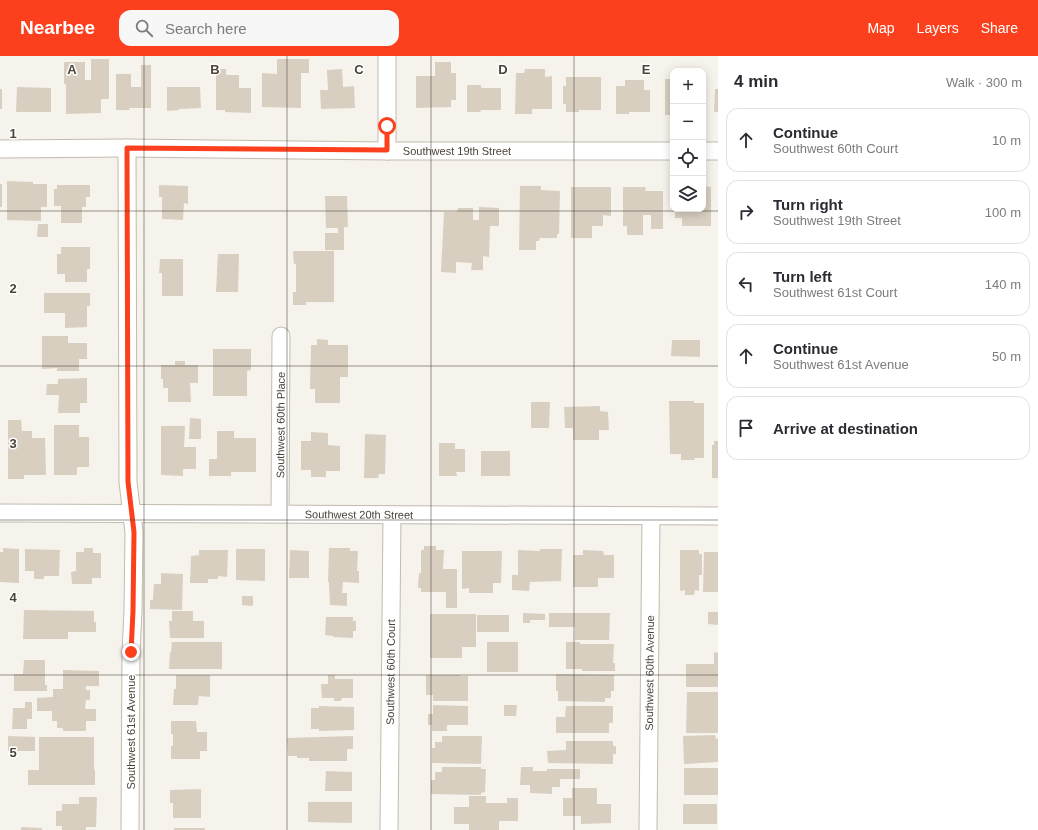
<!DOCTYPE html>
<html lang="en">
<head>
<meta charset="utf-8">
<style>
  :root { --surface:#fff; --page:#f7f7f7; --text:#2b2b33; --muted:#7c7c81; --line:#e1e1e2; --accent:#fc3f1d }
  body { margin:0; font-family:Arial,sans-serif; background:var(--page); color:var(--text) }
  .controls { position:absolute; right:12px; top:12px; display:grid; overflow:hidden; border-radius:8px; box-shadow:0 2px 10px #0003 }
  .controls button { width:36px; height:36px; display:grid; place-items:center; padding:0; border:0; border-bottom:1px solid var(--line); background:var(--surface); color:var(--text); font:20px sans-serif }
  .stop { position:absolute; width:12px; height:12px; margin:-9px; border:3px solid #fc3f1d; border-radius:50%; background:#fff }
  .stop.end { background:#fc3f1d; border-color:#fff; box-shadow:0 1px 4px #0008 }
  .list { margin:0; padding:0; list-style:none }
  h2 { display:flex; justify-content:space-between; align-items:center; height:52px; margin:0; padding:0 16px; font-size:17px }
  h2 small { font-size:13px; font-weight:400; color:var(--muted) }
  .list li { display:grid; grid-template-columns:26px 1fr auto; gap:12px; align-items:center; box-sizing:border-box; height:64px; margin:0 8px 8px; padding:0 8px; border:1px solid var(--line); border-radius:12px }
  .list b { display:block; font-size:15px; white-space:nowrap }
  .list p { margin:0; font-size:13px; white-space:nowrap; color:var(--muted) }
  .list em { font-size:13px; font-style:normal; color:var(--muted) }
  .icon { flex:none; width:22px; height:22px; fill:none; stroke:currentColor; stroke-width:2; stroke-linecap:round; stroke-linejoin:round }
  .map { position:relative; flex:none; width:718px; height:774px; overflow:hidden }
  header { display:flex; align-items:center; gap:24px; box-sizing:border-box; height:56px; padding:0 20px; background:var(--accent); color:#fff }
  header strong { font-size:19px }
  nav { display:flex; gap:22px; margin-inline-start:auto; font-size:14px }
  .search { width:280px; height:36px; background:var(--page); display:flex; align-items:center; gap:10px; box-sizing:border-box; padding:0 14px; border-radius:12px; color:var(--muted); font-size:15px }
  main { display:flex }
  aside { flex:1; background:var(--surface) }
  .map>svg:first-child { display:block }
  .building { fill:#d8cfc1 }
  .lines { fill:none; stroke-linecap:round; stroke-linejoin:round }
  .minor-casing { stroke:#c2bbae; stroke-width:19 }
  .minor { stroke:#fff; stroke-width:17 }
  .route { stroke:#fc3f1d; stroke-width:5 }
  .grid { fill:none; stroke:#4b4439; stroke-width:1; stroke-opacity:0.55 }
  .labels { text-anchor:middle; stroke-width:3; stroke-linejoin:round; paint-order:stroke }
  .street-label { font-size:11px; fill:#4b4439; stroke:#fff }
  .grid-label { font-size:13px; text-anchor:middle; font-weight:bold; fill:#4b4439; stroke:#fff; stroke-width:3; stroke-linejoin:round; paint-order:stroke }
</style>
</head>
<body>
<header>
<strong>Nearbee</strong>
<div class="search"><svg class="icon" aria-label="search" viewBox="0 0 24 24"><circle cx="10" cy="10" r="6"/><path d="M15 15l6 6"/></svg>Search here</div>
<nav><a>Map</a><a>Layers</a><a>Share</a></nav>
</header>
<main>
<div class="map">
<svg width="718" height="774" viewBox="0 0 718 774">
  <rect width="100%" height="100%" fill="#f6f3ec"/>
  <g class="building">
    <polygon points="91,3 109,3 109,43 101,43 101,57 66,58 66,28 64,28 64,6 85,6 85,24 91,24"/>
    <polygon points="277,3 309,3 309,17 301,17 301,52 262,51 262,17 277,18"/>
    <polygon points="435,6 451,6 451,17 456,17 456,44 451,44 451,51 416,52 416,20 435,20"/>
    <polygon points="141,9 151,9 151,52 129,52 130,54 116,54 116,18 131,18 131,31 141,31"/>
    <polygon points="216,13 226,13 226,19 239,19 239,32 251,32 251,57 225,56 225,54 216,54"/>
    <polygon points="342,13 343,31 354,30 355,52 321,53 320,34 328,34 327,14"/>
    <polygon points="525,13 545,13 545,21 552,20 552,53 532,53 532,58 515,58 516,17 524,17"/>
    <polygon points="566,21 601,21 601,54 579,54 579,56 566,56 566,48 563,48 563,30 566,30"/>
    <rect x="665" y="23" width="8" height="36"/>
    <polygon points="625,24 644,24 644,34 650,34 650,56 629,56 629,58 616,58 616,30 625,30"/>
    <polygon points="467,29 481,29 481,32 501,32 501,54 480,54 481,56 467,56"/>
    <polygon points="17,31 51,32 51,56 16,56"/>
    <polygon points="167,31 200,31 201,52 179,53 179,54 167,55"/>
    <rect x="0" y="33" width="2" height="20"/>
    <polygon points="715,33 718,33 718,56 714,56"/>
    <polygon points="7,125 33,126 33,128 47,128 47,151 41,151 41,165 7,164"/>
    <rect x="0" y="128" width="2" height="23"/>
    <polygon points="57,129 90,129 90,141 86,141 86,151 82,151 82,167 61,167 61,150 54,150 54,133 57,133"/>
    <polygon points="159,129 188,130 188,148 184,147 183,164 162,163 162,141 159,141"/>
    <polygon points="520,130 541,130 541,134 560,135 559,178 557,178 557,182 540,182 539,185 536,185 536,194 519,194"/>
    <polygon points="703,130 711,131 711,170 682,170 682,162 675,162 675,153 703,153"/>
    <polygon points="571,131 611,131 611,160 603,159 603,170 592,170 592,182 571,182"/>
    <polygon points="623,131 646,131 645,135 663,135 663,173 651,173 651,159 643,159 643,179 627,179 627,170 623,170"/>
    <polygon points="325,140 347,140 348,171 344,171 344,194 325,194 325,177 338,177 338,172 326,172"/>
    <polygon points="479,151 499,152 499,170 490,170 489,201 483,200 483,214 471,214 472,207 456,206 456,217 441,216 444,156 457,156 458,152 473,152 473,164 479,164"/>
    <polygon points="38,168 48,168 48,181 37,181"/>
    <polygon points="61,191 90,191 90,213 87,213 87,226 65,226 65,218 57,218 57,198 61,198"/>
    <polygon points="293,195 334,195 334,246 306,246 306,249 293,249 293,236 296,236 296,208 294,208"/>
    <polygon points="218,198 239,198 238,236 216,236"/>
    <polygon points="160,203 183,203 183,240 162,240 162,217 159,217"/>
    <polygon points="44,237 90,237 90,250 87,250 87,271 65,272 65,257 44,257"/>
    <polygon points="42,280 68,280 68,287 87,287 87,303 79,303 79,315 57,315 57,312 42,313"/>
    <polygon points="317,283 328,284 328,289 348,289 348,321 340,321 340,347 315,347 315,333 310,333 311,289 317,289"/>
    <polygon points="672,284 700,284 700,301 671,300"/>
    <polygon points="213,293 251,293 251,314 247,315 247,340 213,340"/>
    <polygon points="175,305 185,305 185,309 198,309 198,327 190,327 191,346 168,346 168,332 163,332 163,323 161,323 161,309 175,309"/>
    <polygon points="87,322 87,347 80,347 80,357 58,357 59,339 46,339 47,328 58,328 58,323"/>
    <polygon points="669,345 694,345 694,347 704,347 704,402 694,402 695,404 681,404 681,398 670,398"/>
    <polygon points="531,346 550,346 549,372 531,372"/>
    <polygon points="600,350 600,355 608,356 609,374 599,374 599,384 573,384 573,372 565,372 564,351"/>
    <polygon points="190,362 201,363 201,383 189,383"/>
    <polygon points="8,364 21,364 22,375 32,375 32,382 45,382 46,419 24,419 24,423 8,423"/>
    <polygon points="54,369 79,369 79,381 89,381 89,411 77,411 77,419 54,419"/>
    <polygon points="161,370 185,370 184,391 196,391 196,413 183,413 183,420 161,419"/>
    <polygon points="217,375 234,375 234,382 256,382 256,416 231,416 231,420 209,420 209,403 217,403"/>
    <polygon points="311,376 328,377 328,389 340,390 340,415 326,415 326,421 311,421 311,414 301,414 301,385 311,385"/>
    <polygon points="365,378 386,379 385,418 379,418 378,422 364,422"/>
    <polygon points="714,385 718,385 718,422 712,422 712,389 714,389"/>
    <polygon points="439,387 455,387 455,393 465,393 465,416 456,416 457,420 439,420"/>
    <rect x="481" y="395" width="29" height="25"/>
    <polygon points="424,490 436,490 436,494 444,494 443,513 457,513 457,552 446,552 446,536 421,536 421,532 418,532 419,517 421,517 421,494 424,494"/>
    <polygon points="3,492 19,493 19,527 0,526 0,496 3,496"/>
    <polygon points="84,492 93,492 93,497 101,497 101,522 92,522 92,528 72,528 71,516 76,515 76,496 84,496"/>
    <polygon points="329,492 350,492 350,495 358,495 357,515 359,515 359,527 343,526 342,537 347,537 347,550 330,549 329,526 328,526"/>
    <polygon points="25,493 60,494 59,520 44,520 44,523 34,523 34,515 25,515"/>
    <polygon points="236,493 265,493 265,525 236,524"/>
    <polygon points="540,493 562,493 561,525 530,526 529,535 512,534 512,519 518,519 518,494 540,495"/>
    <polygon points="199,494 228,494 227,521 218,520 218,523 208,523 208,527 190,527 191,500 199,499"/>
    <polygon points="290,494 309,495 309,522 289,522"/>
    <polygon points="583,494 603,495 604,499 614,499 614,522 598,522 598,531 573,531 573,499 583,499"/>
    <polygon points="680,494 699,494 699,498 702,498 702,519 699,519 699,535 695,534 694,539 685,539 685,534 680,535"/>
    <polygon points="462,495 502,495 501,527 493,527 493,537 469,537 469,532 462,533"/>
    <polygon points="704,496 718,496 718,536 703,536"/>
    <polygon points="161,517 183,518 182,554 150,553 150,544 153,544 154,528 161,528"/>
    <polygon points="242,540 253,540 253,550 242,549"/>
    <polygon points="24,554 94,555 94,566 96,566 96,576 68,576 68,583 23,583"/>
    <polygon points="172,555 193,555 193,565 204,565 204,582 170,582 169,565 172,565"/>
    <polygon points="708,556 718,556 718,569 708,568"/>
    <polygon points="523,557 545,558 545,564 530,564 530,567 523,567"/>
    <polygon points="549,557 610,557 609,584 575,584 575,571 549,571"/>
    <polygon points="430,558 476,558 476,591 462,591 462,602 430,602"/>
    <rect x="477" y="559" width="32" height="17"/>
    <polygon points="326,561 353,561 353,565 356,565 356,575 353,575 353,582 333,581 333,580 325,579"/>
    <polygon points="172,586 222,586 222,613 169,613 170,596 171,596"/>
    <rect x="487" y="586" width="31" height="30"/>
    <polygon points="566,586 580,586 580,588 614,588 613,607 615,607 615,615 582,615 582,613 566,613"/>
    <polygon points="714,596 718,597 718,631 686,631 686,608 714,608"/>
    <polygon points="24,604 45,604 45,629 47,629 47,635 14,635 14,618 23,618"/>
    <polygon points="63,614 99,615 99,630 86,630 86,634 90,634 90,644 86,644 85,653 96,653 96,665 86,665 86,675 63,675 63,672 57,672 57,665 52,665 52,655 37,655 37,642 53,641 53,633 63,633"/>
    <polygon points="556,618 614,619 614,635 611,635 611,642 605,642 605,646 558,645 558,635 556,635"/>
    <polygon points="176,619 210,619 210,641 199,640 198,649 173,649 174,633 176,633"/>
    <polygon points="328,619 335,619 335,623 353,623 353,642 342,642 341,645 334,645 334,642 322,642 321,628 328,628"/>
    <polygon points="426,619 460,619 460,620 468,620 468,645 433,645 433,639 426,639"/>
    <polygon points="687,636 718,636 718,677 686,677"/>
    <polygon points="25,646 32,646 32,663 27,663 27,673 12,673 13,652 25,652"/>
    <polygon points="433,649 468,650 468,669 447,669 447,675 432,675 432,669 428,669 428,658 433,658"/>
    <polygon points="504,649 517,649 516,660 504,660"/>
    <polygon points="319,650 354,651 354,674 319,675 319,673 311,673 311,652 319,652"/>
    <polygon points="566,650 613,650 613,667 609,667 609,677 556,677 556,661 565,661"/>
    <polygon points="171,665 196,665 197,676 207,676 207,695 200,695 200,703 171,703 171,690 173,690 173,678 171,678"/>
    <polygon points="715,679 716,683 718,683 718,706 684,708 683,680"/>
    <polygon points="8,680 35,681 35,695 8,695"/>
    <polygon points="353,680 353,693 347,693 347,705 309,705 309,702 297,702 297,700 288,700 287,682"/>
    <polygon points="442,680 482,680 481,708 432,707 432,692 435,692 435,686 442,686"/>
    <polygon points="39,681 94,681 94,714 95,714 95,729 28,729 28,714 39,714"/>
    <polygon points="566,685 613,685 613,690 616,690 616,698 613,698 613,708 548,707 547,695 566,694"/>
    <polygon points="442,711 481,711 481,713 486,713 485,736 481,737 481,739 431,738 431,724 435,724 435,716 442,716"/>
    <polygon points="521,711 533,711 533,715 547,715 547,713 580,713 580,723 560,723 560,731 552,731 552,738 530,737 530,729 520,729"/>
    <rect x="684" y="712" width="34" height="27"/>
    <polygon points="326,715 352,716 352,735 325,735"/>
    <polygon points="572,732 597,732 597,748 611,748 611,767 581,768 581,760 563,760 563,742 572,742"/>
    <polygon points="201,733 201,762 173,762 173,747 170,747 170,734"/>
    <polygon points="469,740 486,740 486,747 507,747 507,742 518,742 518,765 499,765 499,774 469,774 469,768 454,768 454,751 469,751"/>
    <polygon points="79,741 97,741 96,771 86,771 86,774 62,774 62,770 56,770 56,755 62,755 62,748 79,748"/>
    <polygon points="308,746 352,746 352,767 308,766"/>
    <rect x="683" y="748" width="34" height="20"/>
    <polygon points="21,771 42,772 42,774 21,774"/>
    <rect x="174" y="772" width="31" height="2"/>
  </g>
  <g class="lines">
    <defs>
      <g id="minor">
        <polyline points="387,0 387,95"/>
        <polyline points="127,92 128,426 134,476 133,555 131,596 130,774"/>
        <path id="s1" d="M 0,93 L 127,92 L 387,95 L 673,95"/>
        <polyline points="703,95 718,95"/>
        <path id="s2" d="M 0,457 L 718,460"/>
        <path id="s3" d="M 280,458 L 281,280"/>
        <path id="s4" d="M 389,774 L 392,459"/>
        <path id="s5" d="M 648,774 L 651,460"/>
      </g>
    </defs>
    <use href="#minor" class="minor-casing"/>
    <use href="#minor" class="minor"/>
  </g>
  <g class="lines">
    <polyline class="route" points="131,596 133,555 134,476 128,426 127,92 387,94 387,70"/>
  </g>
  <path class="grid" d="M 144,0 L 144,774M 287,0 L 287,774M 431,0 L 431,774M 574,0 L 574,774M 0,155 L 718,155M 0,310 L 718,310M 0,464 L 718,464M 0,619 L 718,619"/>
  <g class="labels">
    <g class="street-label">
      <text dy="4" stroke="none"><textPath href="#s1" startOffset="457">Southwest 19th Street</textPath></text>
      <text dy="4" stroke="none"><textPath href="#s3" startOffset="89">Southwest 60th Place</textPath></text>
      <text dy="4" stroke="none"><textPath href="#s2" startOffset="359">Southwest 20th Street</textPath></text>
      <text dy="4" stroke="none"><textPath href="#s4" startOffset="158">Southwest 60th Court</textPath></text>
      <text dy="4" stroke="none"><textPath href="#s5" startOffset="157">Southwest 60th Avenue</textPath></text>
      <text transform="translate(131 676) rotate(-90)" y="4">Southwest 61st Avenue</text>
    </g>
  </g>
  <g class="grid-label">
    <text x="72" y="18">A</text>
    <text x="215" y="18">B</text>
    <text x="359" y="18">C</text>
    <text x="503" y="18">D</text>
    <text x="646" y="18">E</text>
    <text x="13" y="82">1</text>
    <text x="13" y="237">2</text>
    <text x="13" y="392">3</text>
    <text x="13" y="546">4</text>
    <text x="13" y="701">5</text>
  </g>
</svg>
<div class="controls">
<button>+</button>
<button>−</button>
<button><svg class="icon" aria-label="locate" viewBox="0 0 24 24"><circle cx="12" cy="12" r="6"/><path d="M12 2v4M12 18v4M2 12h4M18 12h4"/></svg></button>
<button><svg class="icon" aria-label="layers" viewBox="0 0 24 24"><path d="M12 4l9 5-9 5-9-5zM3 14l9 5 9-5"/></svg></button>
</div>
<div class="stop" style="left:387px;top:70px"></div>
<div class="stop end" style="left:131px;top:596px"></div>
</div>
<aside>
<h2>4 min<small>Walk · 300 m</small></h2>
<ul class="list">
<li><svg class="icon" aria-label="ahead" viewBox="0 0 24 24"><path d="M12 20V5M6 11l6-6 6 6"/></svg><div><b>Continue</b><p>Southwest 60th Court</p></div><em>10 m</em></li>
<li><svg class="icon" aria-label="right" viewBox="0 0 24 24"><path d="M7 20v-9h11M14 6l5 5-5 5"/></svg><div><b>Turn right</b><p>Southwest 19th Street</p></div><em>100 m</em></li>
<li><svg class="icon" aria-label="left" viewBox="0 0 24 24"><path d="M17 20v-9H6M10 6l-5 5 5 5"/></svg><div><b>Turn left</b><p>Southwest 61st Court</p></div><em>140 m</em></li>
<li><svg class="icon" aria-label="ahead" viewBox="0 0 24 24"><path d="M12 20V5M6 11l6-6 6 6"/></svg><div><b>Continue</b><p>Southwest 61st Avenue</p></div><em>50 m</em></li>
<li><svg class="icon" aria-label="arrive" viewBox="0 0 24 24"><path d="M6 21V4h12l-3 4 3 4H6"/></svg><div><b>Arrive at destination</b></div></li>
</ul>
</aside>
</main>
</body>
</html>
